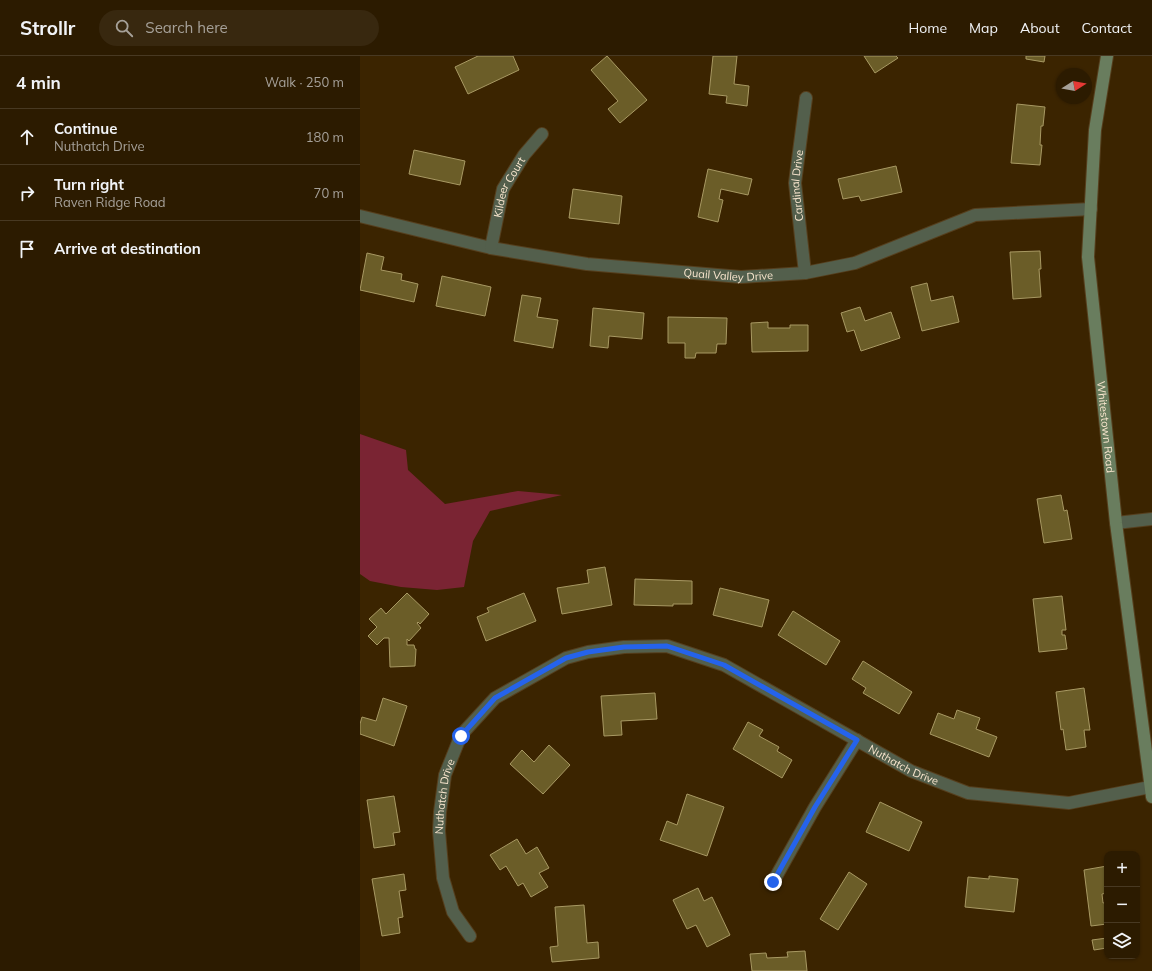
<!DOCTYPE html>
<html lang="en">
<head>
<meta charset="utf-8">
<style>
  :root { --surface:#2c1b00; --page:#38280f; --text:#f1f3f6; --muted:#a6a199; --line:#483922 }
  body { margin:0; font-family:Mulish,sans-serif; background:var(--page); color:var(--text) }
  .controls { position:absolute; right:12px; bottom:12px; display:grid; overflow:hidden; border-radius:8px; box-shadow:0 1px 3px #0004 }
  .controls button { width:36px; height:36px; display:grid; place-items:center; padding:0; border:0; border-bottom:1px solid var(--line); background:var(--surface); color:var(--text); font:20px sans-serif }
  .compass { position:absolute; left:696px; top:12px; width:36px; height:36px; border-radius:50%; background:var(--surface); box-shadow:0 1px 3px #0004; rotate:79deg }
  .stop { position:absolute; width:12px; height:12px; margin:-9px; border:3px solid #2563eb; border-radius:50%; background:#fff }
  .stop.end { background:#2563eb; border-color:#fff; box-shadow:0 1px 4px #0008 }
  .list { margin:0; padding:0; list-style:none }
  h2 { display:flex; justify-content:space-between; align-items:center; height:52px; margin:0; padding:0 16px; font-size:17px }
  h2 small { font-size:13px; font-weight:400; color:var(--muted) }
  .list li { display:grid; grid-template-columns:26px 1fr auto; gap:12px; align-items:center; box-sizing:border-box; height:56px; padding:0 16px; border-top:1px solid var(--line) }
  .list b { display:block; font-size:15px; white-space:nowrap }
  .list p { margin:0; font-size:13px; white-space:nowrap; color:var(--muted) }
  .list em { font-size:13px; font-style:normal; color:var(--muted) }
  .icon { flex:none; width:22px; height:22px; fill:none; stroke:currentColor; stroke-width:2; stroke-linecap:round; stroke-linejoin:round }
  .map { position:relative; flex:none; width:792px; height:915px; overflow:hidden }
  header { display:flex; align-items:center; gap:24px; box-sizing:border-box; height:56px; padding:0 20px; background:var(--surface); border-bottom:1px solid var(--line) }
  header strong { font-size:19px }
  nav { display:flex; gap:22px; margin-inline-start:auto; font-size:14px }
  .search { width:280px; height:36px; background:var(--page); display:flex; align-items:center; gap:10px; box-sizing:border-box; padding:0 14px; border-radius:22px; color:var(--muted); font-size:15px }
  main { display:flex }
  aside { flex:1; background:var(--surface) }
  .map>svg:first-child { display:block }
  .green { fill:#7a2433 }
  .building { fill:#6b5d28; stroke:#a89963 }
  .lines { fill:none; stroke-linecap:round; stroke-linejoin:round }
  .street-casing { stroke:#563f1d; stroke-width:14 }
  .secondary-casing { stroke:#563f1d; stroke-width:14 }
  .street { stroke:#535f4c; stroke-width:12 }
  .secondary { stroke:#697d5e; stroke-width:12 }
  .route { stroke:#2563eb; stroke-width:5 }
  .labels { text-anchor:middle; stroke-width:3; stroke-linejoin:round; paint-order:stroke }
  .street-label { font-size:11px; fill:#f9e6ce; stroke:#3b2400 }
</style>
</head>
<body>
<header>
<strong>Strollr</strong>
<div class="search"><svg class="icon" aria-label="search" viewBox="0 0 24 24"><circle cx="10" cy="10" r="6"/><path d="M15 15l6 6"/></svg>Search here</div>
<nav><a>Home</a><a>Map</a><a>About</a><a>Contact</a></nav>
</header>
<main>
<aside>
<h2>4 min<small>Walk · 250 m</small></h2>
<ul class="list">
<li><svg class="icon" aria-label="ahead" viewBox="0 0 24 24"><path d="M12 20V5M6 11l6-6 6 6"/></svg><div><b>Continue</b><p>Nuthatch Drive</p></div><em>180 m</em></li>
<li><svg class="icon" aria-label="right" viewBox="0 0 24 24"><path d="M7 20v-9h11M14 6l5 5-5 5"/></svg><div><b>Turn right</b><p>Raven Ridge Road</p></div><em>70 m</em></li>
<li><svg class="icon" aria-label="arrive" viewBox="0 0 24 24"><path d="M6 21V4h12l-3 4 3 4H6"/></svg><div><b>Arrive at destination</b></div></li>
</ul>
</aside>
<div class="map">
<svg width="792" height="915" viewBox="0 0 792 915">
  <rect width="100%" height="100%" fill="#3b2400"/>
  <polygon class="green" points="0,378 46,394 48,414 85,448 158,435 202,439 130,455 113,485 104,531 77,534 41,531 10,525 0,518"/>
  <g class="building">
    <polygon points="118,0 153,0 159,14 108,38 95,11"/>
    <polygon points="247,0 287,44 260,67 248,53 258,45 231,14"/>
    <polygon points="353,0 377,0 374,28 389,30 387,50 366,47 367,40 349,38"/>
    <polygon points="504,0 536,0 538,2 515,17"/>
    <polygon points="666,0 685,0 684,6 666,3"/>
    <polygon points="657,48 685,51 683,70 681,70 680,89 682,89 680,109 651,107"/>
    <polygon points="54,94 105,105 100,129 49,118"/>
    <polygon points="536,110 542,136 501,145 499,140 483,143 478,123"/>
    <polygon points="348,113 392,123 388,139 361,133 359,143 363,144 358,166 338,161"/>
    <polygon points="213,133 262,140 259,168 209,162"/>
    <polygon points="680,195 681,213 679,213 681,241 653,243 650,196"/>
    <polygon points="7,197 24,201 21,214 42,218 41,224 58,228 54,246 0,234"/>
    <polygon points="82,220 131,231 125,260 76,250"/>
    <polygon points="567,227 571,245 593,240 599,266 562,275 551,231"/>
    <polygon points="162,239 181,242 177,261 198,264 193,292 154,285"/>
    <polygon points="500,251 505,265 531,256 540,282 501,295 494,274 487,276 481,257"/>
    <polygon points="233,252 284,257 282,283 249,280 248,292 230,290"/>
    <polygon points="308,261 367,262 366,288 357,288 356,297 336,297 335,302 325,302 325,287 308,287"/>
    <polygon points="408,266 408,272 430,272 430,269 448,269 448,295 392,296 391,267"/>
    <polygon points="701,439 704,455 707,454 712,483 684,487 677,443"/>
    <polygon points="245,511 252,549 202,558 197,532 229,527 227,514"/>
    <polygon points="275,523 332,525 332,548 313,548 313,550 274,549"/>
    <polygon points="360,532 409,544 402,571 353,559"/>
    <polygon points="47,537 69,558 60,568 58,566 57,567 61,572 49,585 47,583 47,589 54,589 55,593 56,593 55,610 30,611 29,582 24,582 17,589 8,580 17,571 9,563 21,552 26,558"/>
    <polygon points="164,537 176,565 126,585 117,561 129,556 127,552"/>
    <polygon points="702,540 706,574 702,574 702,579 705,579 707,593 679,596 673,543"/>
    <polygon points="433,555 480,585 466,609 418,579"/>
    <polygon points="503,605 552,636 539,658 503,637 506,632 492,623"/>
    <polygon points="724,632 730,674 724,674 726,691 706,694 703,673 701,674 696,636"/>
    <polygon points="295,637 297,663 261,665 262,679 244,680 241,640"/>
    <polygon points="23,642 47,650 34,690 0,678 0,668 2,661 16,665"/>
    <polygon points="597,654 620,662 616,673 637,681 629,701 570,678 578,657 594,663"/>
    <polygon points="388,666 403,674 399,680 419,691 417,695 432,704 422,722 373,693"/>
    <polygon points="189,689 210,709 183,738 150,708 162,694 174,706"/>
    <polygon points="327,738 364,751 347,800 300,784 307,765 317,769"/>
    <polygon points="34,740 40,776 33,777 35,789 14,792 7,744"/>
    <polygon points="520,746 562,766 549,795 506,776"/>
    <polygon points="157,783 166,798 177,791 189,812 179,817 188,831 171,841 163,827 158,830 146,810 140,814 130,799"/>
    <polygon points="747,810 747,837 742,838 743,847 747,846 747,868 731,870 724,814"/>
    <polygon points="489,816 507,828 478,874 460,863"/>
    <polygon points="44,818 46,834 39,835 43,861 38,862 40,877 22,880 12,823"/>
    <polygon points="629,820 658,823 654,856 605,851 608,821 629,823"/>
    <polygon points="338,832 344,845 352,841 370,879 347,891 336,869 327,873 313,844"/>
    <polygon points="224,849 227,887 238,886 239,902 192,906 190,891 198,890 195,851"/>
    <polygon points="747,882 747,892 734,894 732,884"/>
    <polygon points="445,895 447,915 392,915 390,898 406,897 407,902 428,901 427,896"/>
  </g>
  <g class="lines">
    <defs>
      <g id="street">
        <path id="s1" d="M 0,160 L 131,192 L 227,208 L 381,221 L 445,217 L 495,207 L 615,159 L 731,153"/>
        <path id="s2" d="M 131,192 L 143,133 L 164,99 L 182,78"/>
        <path id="s3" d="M 445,217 L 435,127 L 446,42"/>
        <polyline points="756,467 792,463"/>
        <polyline points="413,826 455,751 497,684"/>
        <path id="s4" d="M 110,880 L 93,856 L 83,822 L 79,775 L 80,756 L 85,719 L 101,679 L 135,642 L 206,602 L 228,596 L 264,591 L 307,590 L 364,609 L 551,715 L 608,737 L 709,747 L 790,731"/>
      </g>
      <g id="secondary">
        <path id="s5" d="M 747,0 L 735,74 L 728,201 L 756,467 L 792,741"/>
      </g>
    </defs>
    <use href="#street" class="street-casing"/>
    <use href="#secondary" class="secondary-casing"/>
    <use href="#street" class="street"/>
    <use href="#secondary" class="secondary"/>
  </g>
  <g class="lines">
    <polyline class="route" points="101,680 135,642 206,602 228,596 264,591 307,590 364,609 497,684 455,751 413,826"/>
  </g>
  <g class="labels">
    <g class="street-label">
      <text dy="4" stroke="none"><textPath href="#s3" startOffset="88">Cardinal Drive</textPath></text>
      <text dy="4" stroke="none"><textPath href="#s2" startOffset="64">Kildeer Court</textPath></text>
      <text dy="4" stroke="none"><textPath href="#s1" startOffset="374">Quail Valley Drive</textPath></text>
      <text dy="4" stroke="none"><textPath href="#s5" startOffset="373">Whitestown Road</textPath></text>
      <text dy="4" stroke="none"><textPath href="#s4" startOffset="711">Nuthatch Drive</textPath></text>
      <text dy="4" stroke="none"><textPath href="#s4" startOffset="147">Nuthatch Drive</textPath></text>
    </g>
  </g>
</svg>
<div class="controls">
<button>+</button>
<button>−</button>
<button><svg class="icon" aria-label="layers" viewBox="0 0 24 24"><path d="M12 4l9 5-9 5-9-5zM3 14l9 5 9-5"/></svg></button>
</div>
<svg class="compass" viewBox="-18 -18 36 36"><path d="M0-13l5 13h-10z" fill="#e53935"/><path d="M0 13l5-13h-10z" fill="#a6a199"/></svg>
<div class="stop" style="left:101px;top:680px"></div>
<div class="stop end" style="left:413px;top:826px"></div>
</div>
</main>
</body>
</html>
